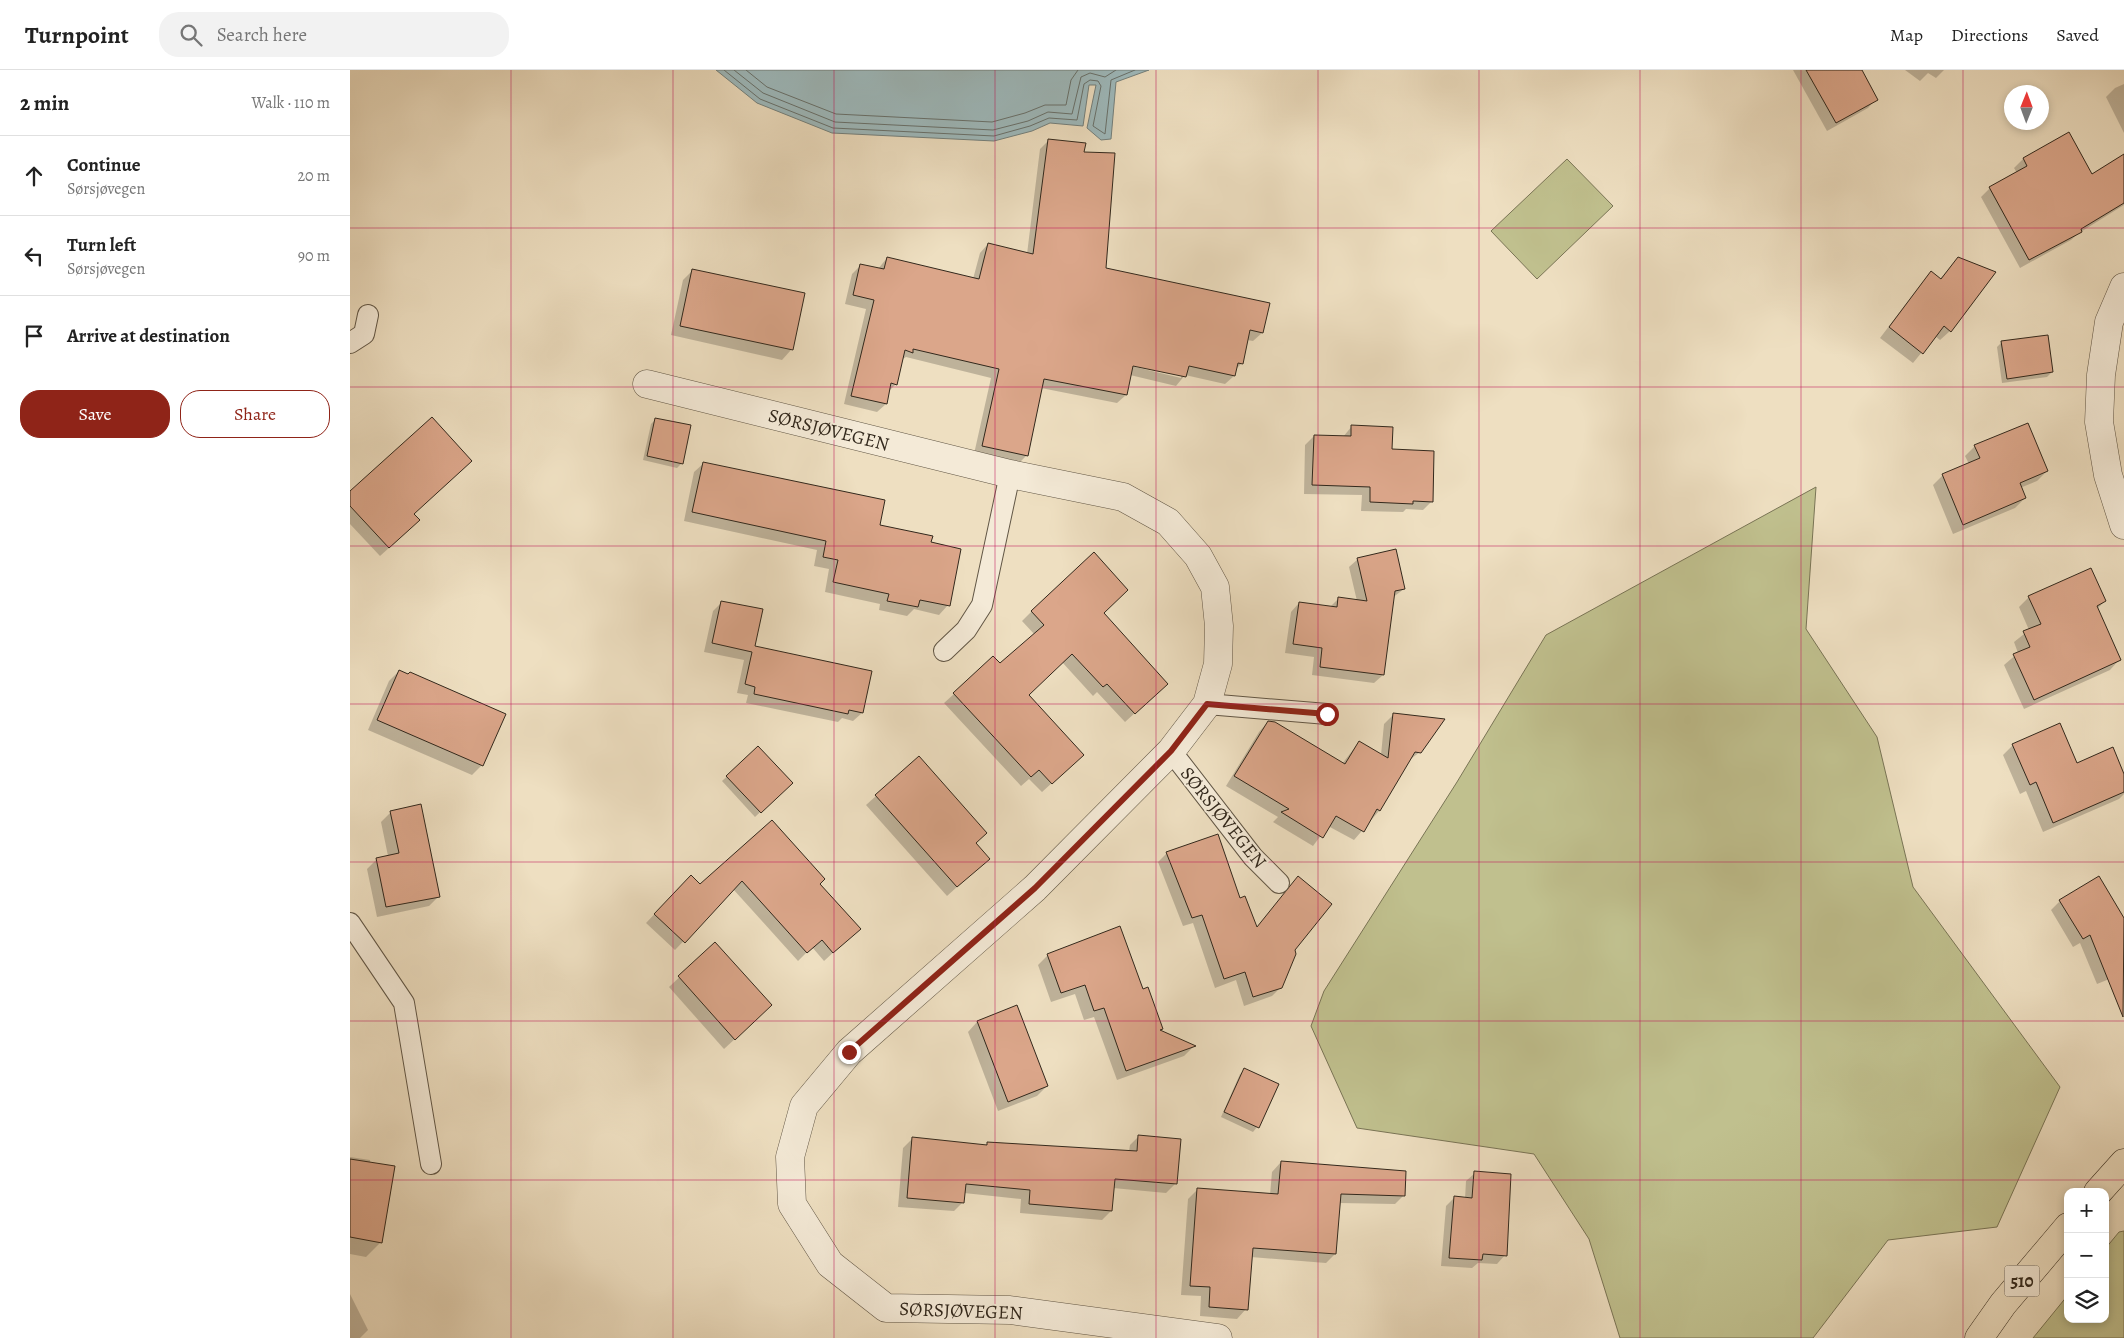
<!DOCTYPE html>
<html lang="en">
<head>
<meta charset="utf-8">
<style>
  :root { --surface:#fff; --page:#f2f2f2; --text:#222; --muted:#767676; --line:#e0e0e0; --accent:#8f2418 }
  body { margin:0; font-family:Alegreya,serif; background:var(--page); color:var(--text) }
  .controls { position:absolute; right:15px; bottom:15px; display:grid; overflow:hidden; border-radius:10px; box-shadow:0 2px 8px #0003 }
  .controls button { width:45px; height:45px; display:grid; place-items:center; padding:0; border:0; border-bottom:1px solid var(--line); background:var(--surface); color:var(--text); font:25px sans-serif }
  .compass { position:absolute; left:1654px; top:15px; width:45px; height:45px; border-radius:50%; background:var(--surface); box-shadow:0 2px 8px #0003; rotate:1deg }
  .stop { position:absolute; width:15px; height:15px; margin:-11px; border:4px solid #8f2418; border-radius:50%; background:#fff }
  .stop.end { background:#8f2418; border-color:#fff; box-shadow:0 1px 5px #0008 }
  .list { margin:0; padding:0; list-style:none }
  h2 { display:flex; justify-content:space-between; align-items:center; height:65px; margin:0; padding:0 20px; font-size:21px }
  h2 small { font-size:16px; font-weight:400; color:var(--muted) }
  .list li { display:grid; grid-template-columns:32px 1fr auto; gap:15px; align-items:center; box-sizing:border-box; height:80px; padding:0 20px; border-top:1px solid var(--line) }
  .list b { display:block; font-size:19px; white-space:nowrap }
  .list p { margin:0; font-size:16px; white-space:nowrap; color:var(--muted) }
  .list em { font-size:16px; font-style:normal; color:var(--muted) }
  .actions { display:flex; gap:10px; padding:15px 20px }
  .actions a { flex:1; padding:11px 0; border:1px solid var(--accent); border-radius:20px; text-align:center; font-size:18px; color:var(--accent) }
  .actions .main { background:var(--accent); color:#fff }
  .icon { flex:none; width:28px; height:28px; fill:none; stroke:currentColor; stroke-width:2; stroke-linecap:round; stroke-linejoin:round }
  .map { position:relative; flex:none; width:1774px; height:1268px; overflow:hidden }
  header { display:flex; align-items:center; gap:30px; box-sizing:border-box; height:70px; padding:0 25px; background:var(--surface); border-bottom:1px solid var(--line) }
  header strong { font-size:24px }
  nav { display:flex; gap:28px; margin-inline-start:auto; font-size:18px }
  .search { width:350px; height:45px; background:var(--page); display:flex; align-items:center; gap:12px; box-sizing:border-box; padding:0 18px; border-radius:20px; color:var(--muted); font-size:19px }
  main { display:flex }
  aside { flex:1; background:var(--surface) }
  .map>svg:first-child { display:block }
  .green { fill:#c0c08e; stroke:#797455 }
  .water { fill:#9ebabd; stroke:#73807d }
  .shadow { fill:#0003; fill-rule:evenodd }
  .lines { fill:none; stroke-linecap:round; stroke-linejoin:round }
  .shore { stroke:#68716c; stroke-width:1 }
  .building { fill:#dba68a; stroke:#32281c }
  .service-casing { stroke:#615645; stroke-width:22 }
  .minor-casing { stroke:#615645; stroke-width:29 }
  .primary-casing { stroke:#32281c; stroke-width:29 }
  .service { stroke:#f4ead7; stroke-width:20 }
  .minor { stroke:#f4ead7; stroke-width:28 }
  .primary { stroke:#eedfc1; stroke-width:28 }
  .route { stroke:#8f2418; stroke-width:6 }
  .grid { fill:none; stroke:#c2185b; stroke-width:1; stroke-opacity:0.55 }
  .labels { text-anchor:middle; stroke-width:4; stroke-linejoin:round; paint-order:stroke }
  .shield { fill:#f4ead7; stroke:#6c6254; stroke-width:1 }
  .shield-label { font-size:18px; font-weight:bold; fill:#32281c }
  .street-label { font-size:19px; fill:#32281c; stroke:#f4ead7 }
</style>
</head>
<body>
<header>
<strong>Turnpoint</strong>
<div class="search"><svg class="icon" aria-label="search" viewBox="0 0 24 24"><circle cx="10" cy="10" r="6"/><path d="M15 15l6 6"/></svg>Search here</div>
<nav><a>Map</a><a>Directions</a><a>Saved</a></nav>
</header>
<main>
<aside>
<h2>2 min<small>Walk · 110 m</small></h2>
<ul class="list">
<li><svg class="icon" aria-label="ahead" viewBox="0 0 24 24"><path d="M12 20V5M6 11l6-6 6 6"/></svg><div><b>Continue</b><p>Sørsjøvegen</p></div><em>20 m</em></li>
<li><svg class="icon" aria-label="left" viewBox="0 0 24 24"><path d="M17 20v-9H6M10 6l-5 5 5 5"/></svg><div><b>Turn left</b><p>Sørsjøvegen</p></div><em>90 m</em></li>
<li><svg class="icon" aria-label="arrive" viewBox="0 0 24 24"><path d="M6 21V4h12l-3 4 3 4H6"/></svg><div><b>Arrive at destination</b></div></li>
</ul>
<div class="actions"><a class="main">Save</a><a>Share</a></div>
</aside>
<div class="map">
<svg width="1774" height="1268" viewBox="0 0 1774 1268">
  <rect width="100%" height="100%" fill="#eedfc1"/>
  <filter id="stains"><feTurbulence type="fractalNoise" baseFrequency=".004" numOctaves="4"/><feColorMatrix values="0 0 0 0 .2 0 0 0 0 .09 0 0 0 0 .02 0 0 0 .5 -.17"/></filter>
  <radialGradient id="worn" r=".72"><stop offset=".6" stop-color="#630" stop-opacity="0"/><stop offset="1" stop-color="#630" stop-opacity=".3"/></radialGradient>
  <g class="green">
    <polygon points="1217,89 1263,136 1187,209 1141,161"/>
    <polygon points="1466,417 1456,559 1527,667 1563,817 1710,1017 1647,1157 1538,1170 1463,1268 1270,1268 1239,1169 1184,1084 1007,1058 961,956 974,921 1107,712 1196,565"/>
    <polygon points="1774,1161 1774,1268 1683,1268 1718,1225 1718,1249 1755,1249 1755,1179 1769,1162"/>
  </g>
  <polygon class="water" points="366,0 799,0 766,12 761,69 751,70 737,58 746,15 739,15 733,56 700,53 682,61 644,71 482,63 407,33"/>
  <g class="shadow">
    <polygon points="1443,0 1510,0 1526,29 1518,38 1477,61"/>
    <polygon points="1555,0 1594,0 1586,8 1578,3 1570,11"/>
    <polygon points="1774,14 1774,63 1756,27 1765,18"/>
    <path d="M 699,70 L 733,83 L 754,199 L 912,263 L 903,271 L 897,270 L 891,294 L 885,300 L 884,306 L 875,314 L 835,305 L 826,316 L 780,305 L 776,325 L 767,333 L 691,318 L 677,385 L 668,394 L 624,384 L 641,308 L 556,287 L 551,290 L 546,314 L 538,322 L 536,334 L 527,342 L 494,334 L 516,239 L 495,234 L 502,204 L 511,195 L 528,199 L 537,188 L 623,209 L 630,183 L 638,174 L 677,184 L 690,79 ZM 777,293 L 831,305 L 831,308 L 777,295 Z"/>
    <polygon points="1673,89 1741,106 1774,105 1774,135 1729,163 1721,170 1670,198 1631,127 1640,118 1667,103 1664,98"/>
    <polygon points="1608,188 1600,261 1590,270 1585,266 1563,293 1530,268 1572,213 1581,203 1590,209"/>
    <polygon points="343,200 454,224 441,280 432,290 321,265 333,210"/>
    <polygon points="1652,272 1702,302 1697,307 1652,313 1647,277"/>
    <polygon points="306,349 332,393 327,398 293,390 301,354"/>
    <polygon points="1002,356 1041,380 1082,431 1073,440 1056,439 1053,442 1011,441 1012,425 954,424 955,375 964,366 993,367"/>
    <polygon points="1625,376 1697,401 1687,411 1670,418 1675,428 1665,438 1603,464 1583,415 1593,405 1619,394 1615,386"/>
    <polygon points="354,393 580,473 598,535 589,545 564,539 557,546 529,540 530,534 475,522 479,499 464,496 467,480 334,451 344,402"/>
    <polygon points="0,423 60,459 30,486 0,454"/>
    <polygon points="1008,489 1054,519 1042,528 1033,605 1024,613 962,605 964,587 935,583 941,542 949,533 980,537 989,528 1007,531 999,497"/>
    <polygon points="1679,527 1755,531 1747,539 1769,590 1760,600 1674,639 1654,595 1668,583 1664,572 1679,560 1669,537"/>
    <polygon points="372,532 404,577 512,643 503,651 492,648 488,652 396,633 398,625 387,623 394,590 354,582 363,541"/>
    <polygon points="682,541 752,543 807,623 775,652 747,622 743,626 712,592 678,625 723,694 692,722 679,709 671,716 594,633 604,624 650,595 685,565 672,551"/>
    <polygon points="49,601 132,695 122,705 18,660 39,611"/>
    <polygon points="1043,645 1070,682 1058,691 1029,741 1004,770 978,756 963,776 923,752 928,747 876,716 909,662 918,652 992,694 1009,672 1031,685 1034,654"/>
    <polygon points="1663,675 1774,707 1774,724 1769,729 1693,762 1676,721 1670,724 1653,685"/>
    <polygon points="408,678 441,713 405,747 372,711"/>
    <polygon points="526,726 625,773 628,798 597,826 516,735"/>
    <polygon points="41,742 89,826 79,836 27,847 17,799 27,789 38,786 31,752"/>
    <polygon points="422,751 469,814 500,867 474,891 462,877 448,891 383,819 325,880 296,853 332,815 350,816"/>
    <polygon points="817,783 889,829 906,858 948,808 943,880 931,917 922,926 894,936 886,910 865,918 843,853 833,856 808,792"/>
    <polygon points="1710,831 1774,847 1774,903 1747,914 1730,873 1723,877 1701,840"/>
    <polygon points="365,874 411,945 374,979 319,917"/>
    <polygon points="698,885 809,961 844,976 834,986 767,1010 744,947 734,950 725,924 701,932 688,895"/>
    <polygon points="627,952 697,1016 687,1026 648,1041 618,962"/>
    <polygon points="895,1000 907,1057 903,1062 871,1047 890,1004"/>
    <polygon points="789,1066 825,1114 816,1123 763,1118 761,1141 752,1150 670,1143 671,1129 614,1123 613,1132 604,1141 548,1137 553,1078 562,1069 635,1076 638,1073 779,1081 780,1075"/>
    <polygon points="0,1087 20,1090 31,1172 16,1187 0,1184"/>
    <polygon points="931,1092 1054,1125 1045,1134 989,1133 985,1184 976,1193 901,1187 896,1239 887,1249 850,1246 851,1226 831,1225 838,1129 848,1119 920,1125 922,1102"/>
    <polygon points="1125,1103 1155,1185 1147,1194 1128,1193 1122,1198 1091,1196 1096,1136 1104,1128 1115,1129 1116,1111"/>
    <polygon points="0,1224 18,1260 10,1268 0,1268"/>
  </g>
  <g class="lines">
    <g class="shore">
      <polyline points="374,0 410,29 483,58 644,66 680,56 699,48 727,50 734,14 740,10 748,11 751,16 743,56 755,64 761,10 785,0"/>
      <polyline points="384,0 413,23 485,52 643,60 678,51 698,42 722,44 731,7 740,3 755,7 766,0"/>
      <polyline points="396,0 417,17 486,44 642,52 675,43 695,35 716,35 721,10 728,0"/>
    </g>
  </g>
  <g class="building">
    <polygon points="1456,0 1512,0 1528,30 1486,53"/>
    <polygon points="1719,62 1742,104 1774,84 1774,133 1731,159 1732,162 1679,190 1639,117 1677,96 1673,88"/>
    <polygon points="698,69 736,73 734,82 765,83 756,198 920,233 913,263 900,260 893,294 888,293 885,306 839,296 836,307 783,296 777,325 694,309 678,386 632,376 649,299 563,279 563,283 555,280 547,315 541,313 537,334 501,326 524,230 503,225 510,194 534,199 537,187 629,209 638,173 683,184"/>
    <polygon points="1608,187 1646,202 1601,262 1594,256 1573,284 1539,257 1581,201 1591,209"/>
    <polygon points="342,199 455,223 443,280 330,256"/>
    <polygon points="1698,265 1703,302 1657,309 1651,271"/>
    <polygon points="82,347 122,391 64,444 70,450 39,478 0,436 0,421"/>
    <polygon points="305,348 341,355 333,394 297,386"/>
    <polygon points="1678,353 1698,401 1670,413 1676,428 1613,455 1592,404 1630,388 1624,375"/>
    <polygon points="1001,355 1043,357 1042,379 1084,381 1083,432 1063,431 1063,434 1020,432 1020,417 962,415 964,365 1001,366"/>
    <polygon points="353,392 535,430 530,455 583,466 581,472 611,479 600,536 570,530 568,537 537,531 539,524 483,512 488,490 473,487 476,471 342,442"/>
    <polygon points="1046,479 1055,519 1045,521 1034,605 970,597 972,578 943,574 949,532 987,537 988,527 1017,531 1007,488"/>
    <polygon points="744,482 778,520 754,543 818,614 785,644 757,614 753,617 722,584 679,625 734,685 702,714 689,700 681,707 603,623 643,586 650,593 694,555 681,541"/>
    <polygon points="1741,498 1756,531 1747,536 1771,590 1684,630 1663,584 1680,577 1673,561 1691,554 1678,526"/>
    <polygon points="371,531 413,539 405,576 522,601 513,643 499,640 498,644 404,624 405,617 395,614 402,582 362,573"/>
    <polygon points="49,600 58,604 60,602 156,644 133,696 27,650"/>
    <polygon points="1043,643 1095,649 1071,683 1065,682 1030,741 1027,739 1014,762 986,746 973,768 931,742 939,739 884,706 918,651 925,652 995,694 1009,671 1038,688"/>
    <polygon points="1710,653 1727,693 1763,677 1774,704 1774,722 1703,753 1686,712 1680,715 1662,674"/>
    <polygon points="408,676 443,713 411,743 376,706"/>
    <polygon points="569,686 637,763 626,773 640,789 607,817 525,725"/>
    <polygon points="71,734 90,827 36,837 26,788 49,783 40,741"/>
    <polygon points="422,750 475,809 470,814 511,859 483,883 472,870 457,883 392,811 335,873 304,844 341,805 350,814"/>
    <polygon points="868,764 890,828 895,826 907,857 948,806 982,834 945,880 946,884 932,918 903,927 895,902 874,909 852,845 842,848 816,782"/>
    <polygon points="1749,806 1774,848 1773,947 1740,865 1733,869 1709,830"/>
    <polygon points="770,856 793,919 798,917 813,959 810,960 846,976 776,1001 754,938 744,941 735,915 711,923 697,884"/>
    <polygon points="365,872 422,935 385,970 328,906"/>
    <polygon points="667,935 698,1016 658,1032 627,951"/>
    <polygon points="894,998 929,1014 909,1058 874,1042"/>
    <polygon points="788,1065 831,1069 827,1114 765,1109 762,1141 679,1134 680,1120 616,1114 614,1133 557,1128 562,1067 637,1075 637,1072 787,1081"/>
    <polygon points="0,1089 45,1096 32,1173 0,1167"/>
    <polygon points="931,1091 1056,1101 1055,1126 991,1124 986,1184 903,1178 898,1240 859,1237 860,1217 840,1216 847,1118 928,1124"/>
    <polygon points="1124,1101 1161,1104 1157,1186 1133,1184 1132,1190 1099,1188 1104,1126 1122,1128"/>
  </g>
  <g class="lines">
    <defs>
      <g id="service">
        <polyline points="0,273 14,264 18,245"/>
        <polyline points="594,581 616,560 632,535 660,404"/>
        <polyline points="857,634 977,644"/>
        <polyline points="821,681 903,787 929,813"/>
        <polyline points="0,853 54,933 81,1094"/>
      </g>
      <g id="minor">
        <polyline points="1774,217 1759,252 1751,305 1749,352 1758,405 1774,455"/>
        <polyline points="297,314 660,404 773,427 818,452 848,486 865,517 869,556 868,594 857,634 821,681 685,818 499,982 454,1036 440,1087 442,1134 480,1194 536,1238 660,1240 868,1268"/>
      </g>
      <g id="primary">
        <polyline points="1748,1122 1774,1093"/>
        <polyline points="1629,1268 1653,1234 1718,1157"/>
      </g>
    </defs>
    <use href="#service" class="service-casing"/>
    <use href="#minor" class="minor-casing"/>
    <use href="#primary" class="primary-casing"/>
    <use href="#service" class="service"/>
    <use href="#minor" class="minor"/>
    <use href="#primary" class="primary"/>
  </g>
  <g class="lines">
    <polyline class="route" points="499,982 685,818 821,681 857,634 977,644"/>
  </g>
  <path class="grid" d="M 161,0 L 161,1268M 323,0 L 323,1268M 484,0 L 484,1268M 645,0 L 645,1268M 806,0 L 806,1268M 968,0 L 968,1268M 1129,0 L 1129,1268M 1290,0 L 1290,1268M 1451,0 L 1451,1268M 1613,0 L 1613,1268M 0,158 L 1774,158M 0,317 L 1774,317M 0,476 L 1774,476M 0,634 L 1774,634M 0,792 L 1774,792M 0,951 L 1774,951M 0,1110 L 1774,1110"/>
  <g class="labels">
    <rect class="shield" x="1654.5" y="1195.5" width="35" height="31" rx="4"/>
    <g class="shield-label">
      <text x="1672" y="1217">510</text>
    </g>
    <g class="street-label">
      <text transform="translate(479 359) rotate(14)" y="7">SØRSJØVEGEN</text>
      <text transform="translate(874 747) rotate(51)" y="7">SØRSJØVEGEN</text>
      <text transform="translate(611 1240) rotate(2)" y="7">SØRSJØVEGEN</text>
    </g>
  </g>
  <rect width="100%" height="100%" filter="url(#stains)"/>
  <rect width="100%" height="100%" fill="url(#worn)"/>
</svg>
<div class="controls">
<button>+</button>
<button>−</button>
<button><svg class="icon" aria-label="layers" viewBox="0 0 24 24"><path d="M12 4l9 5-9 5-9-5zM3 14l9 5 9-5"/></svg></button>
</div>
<svg class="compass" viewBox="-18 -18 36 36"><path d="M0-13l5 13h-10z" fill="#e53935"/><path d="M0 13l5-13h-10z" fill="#767676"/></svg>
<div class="stop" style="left:977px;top:644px"></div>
<div class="stop end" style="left:499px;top:982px"></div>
</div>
</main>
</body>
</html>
